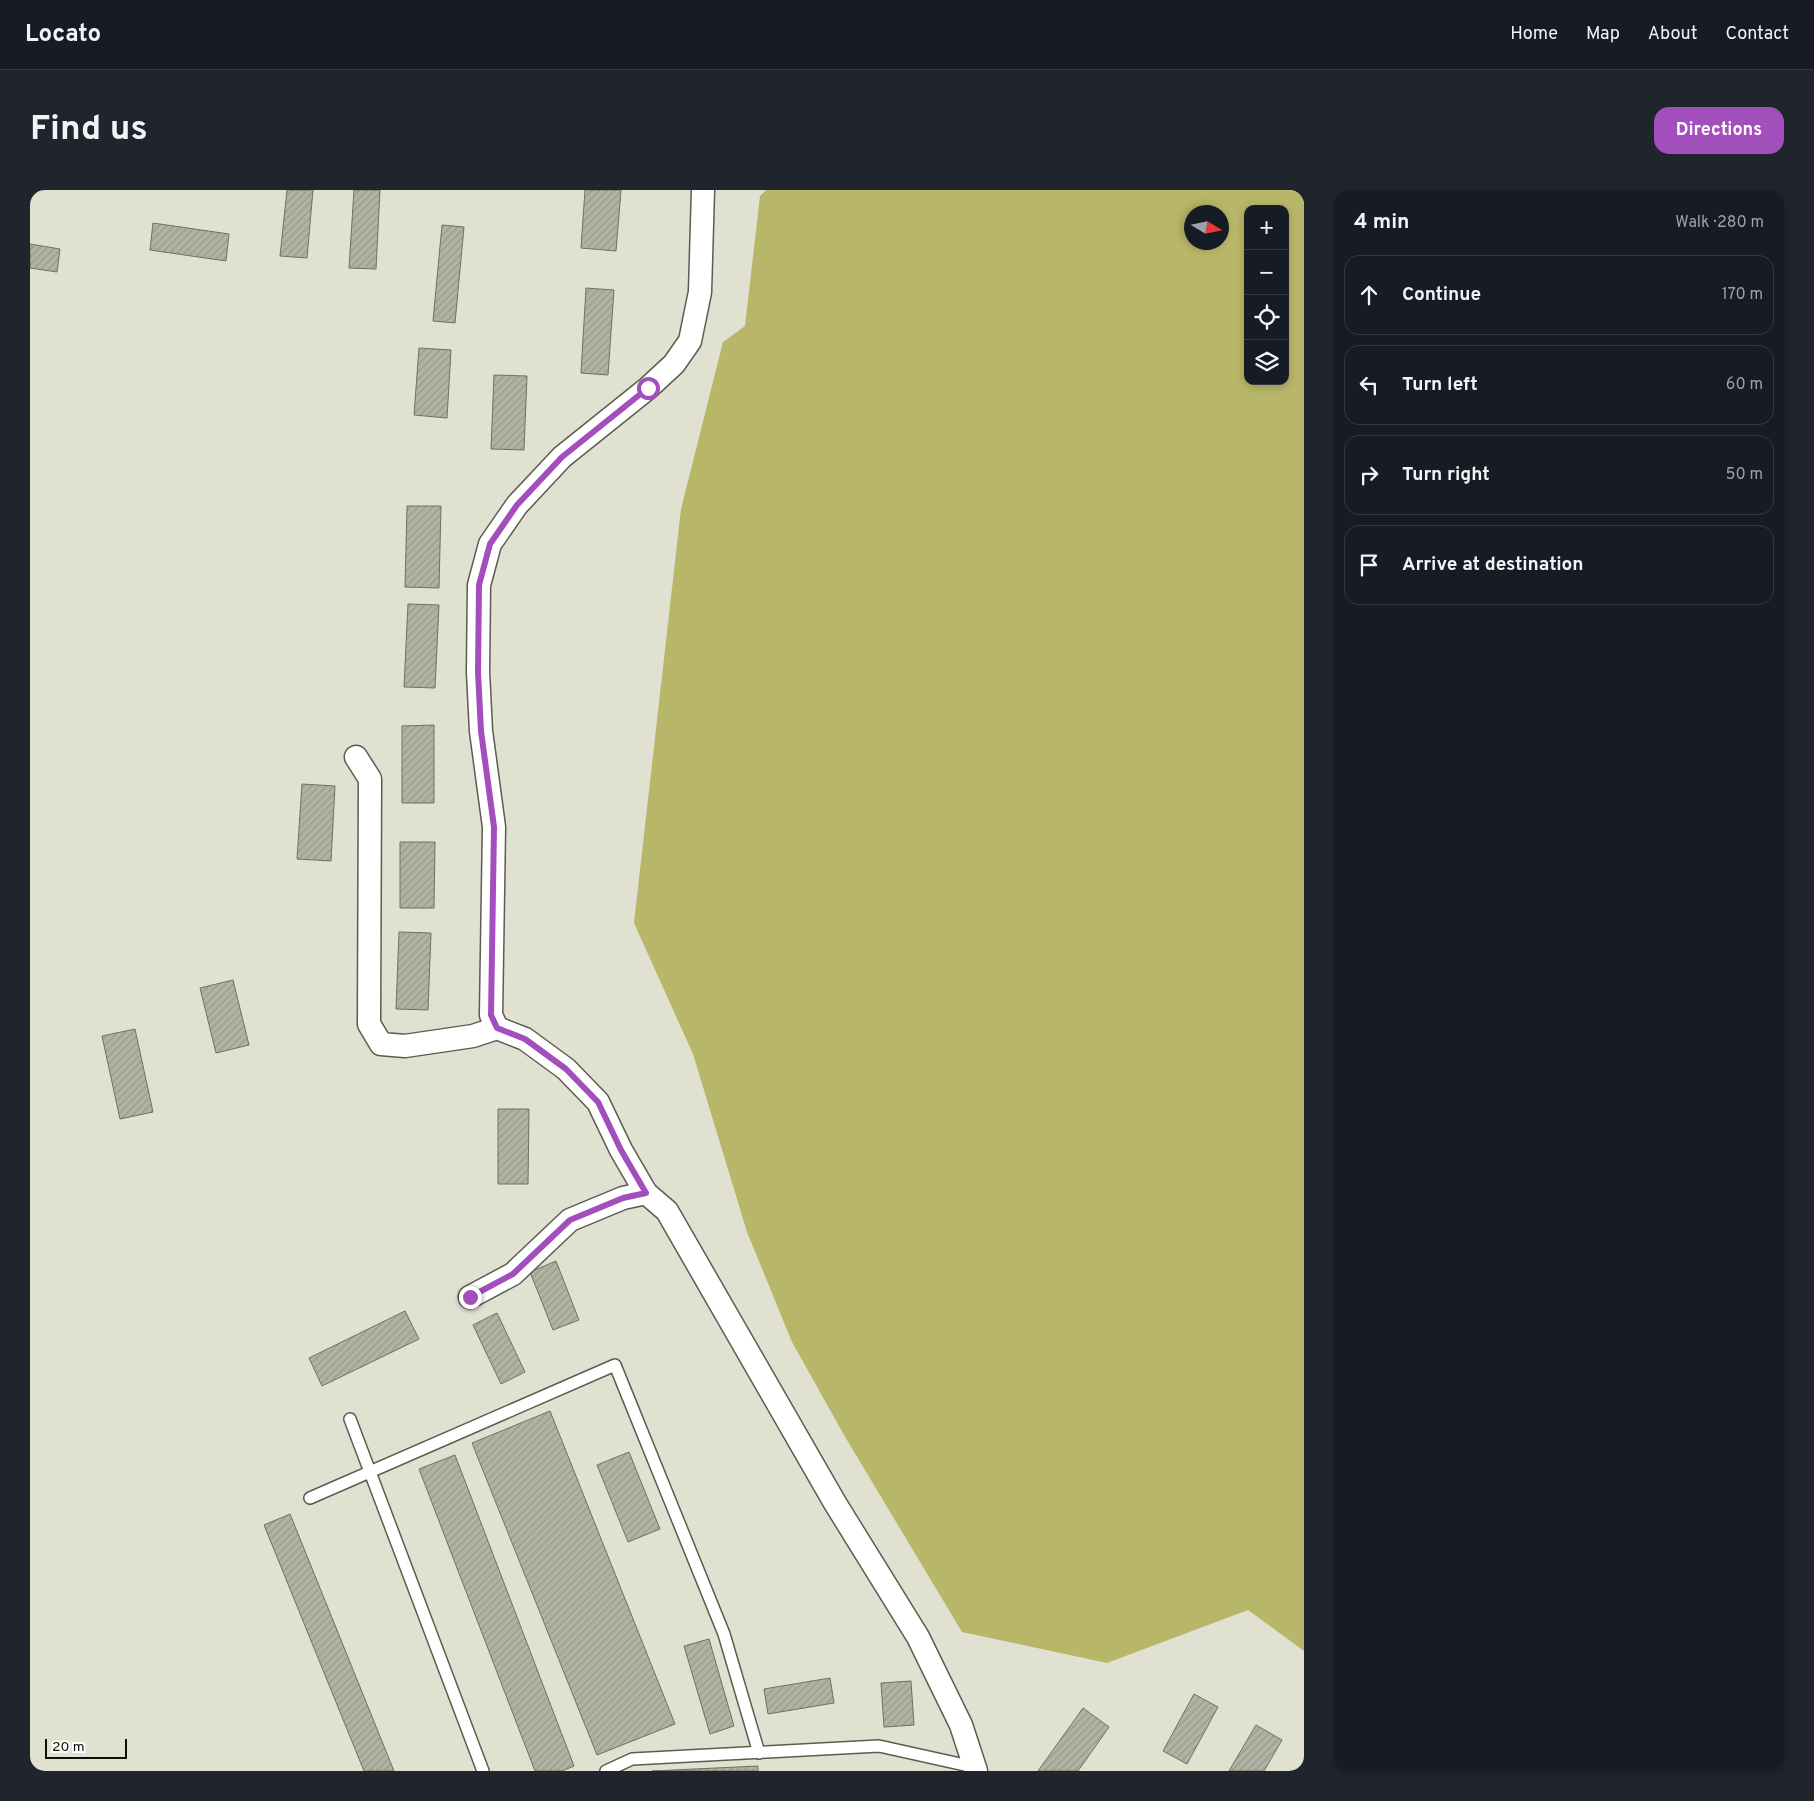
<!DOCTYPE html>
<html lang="en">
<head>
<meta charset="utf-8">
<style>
  :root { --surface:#171b24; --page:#20242c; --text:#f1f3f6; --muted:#9ea1a6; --line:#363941; --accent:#a24ebd }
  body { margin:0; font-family:Overpass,sans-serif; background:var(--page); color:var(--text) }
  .controls { position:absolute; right:15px; top:15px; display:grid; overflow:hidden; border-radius:10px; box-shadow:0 2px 8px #0003 }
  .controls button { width:45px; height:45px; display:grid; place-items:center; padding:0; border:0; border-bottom:1px solid var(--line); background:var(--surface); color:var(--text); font:25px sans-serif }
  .compass { position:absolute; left:1154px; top:15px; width:45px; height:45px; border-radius:50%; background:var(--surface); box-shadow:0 2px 8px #0003; rotate:100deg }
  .scale { position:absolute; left:15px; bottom:12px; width:82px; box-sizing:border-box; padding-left:5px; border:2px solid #0e0e09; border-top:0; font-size:14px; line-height:18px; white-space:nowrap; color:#0e0e09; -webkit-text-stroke:4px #fff; paint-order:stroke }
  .stop { position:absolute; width:15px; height:15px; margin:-11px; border:4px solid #a24ebd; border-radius:50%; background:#fff }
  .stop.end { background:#a24ebd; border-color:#fff; box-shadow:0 1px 5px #0008 }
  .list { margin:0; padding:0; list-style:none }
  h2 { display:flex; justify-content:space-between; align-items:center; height:65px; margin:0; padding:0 20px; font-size:21px }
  h2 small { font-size:16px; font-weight:400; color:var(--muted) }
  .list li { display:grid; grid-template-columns:32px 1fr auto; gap:15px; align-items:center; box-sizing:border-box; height:80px; margin:0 10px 10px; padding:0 10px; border:1px solid var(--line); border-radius:15px }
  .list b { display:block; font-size:19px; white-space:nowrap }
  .list em { font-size:16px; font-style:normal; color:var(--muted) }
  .icon { flex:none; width:28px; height:28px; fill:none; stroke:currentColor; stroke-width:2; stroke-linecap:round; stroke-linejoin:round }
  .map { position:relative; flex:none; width:1274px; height:1581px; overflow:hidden; border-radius:15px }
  header { display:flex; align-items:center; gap:30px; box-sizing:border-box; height:70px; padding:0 25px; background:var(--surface); border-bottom:1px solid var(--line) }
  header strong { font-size:24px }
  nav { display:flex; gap:28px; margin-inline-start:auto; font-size:18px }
  .intro { display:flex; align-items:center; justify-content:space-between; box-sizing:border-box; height:120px; padding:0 30px }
  h1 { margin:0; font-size:35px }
  .button { padding:12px 22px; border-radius:15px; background:var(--accent); color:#fff; font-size:18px; font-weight:700 }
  main { display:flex; gap:30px; padding:0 30px }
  aside { flex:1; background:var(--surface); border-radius:15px; box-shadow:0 2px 8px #0003 }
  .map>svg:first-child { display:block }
  .water { fill:#b8b668; fill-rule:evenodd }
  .building { fill:url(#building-hatch); stroke:#706f62 }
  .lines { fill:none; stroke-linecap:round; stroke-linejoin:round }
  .lane-casing { stroke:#5c5c4f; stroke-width:14 }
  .street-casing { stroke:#5c5c4f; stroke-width:25 }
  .lane { stroke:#fff; stroke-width:11 }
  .street { stroke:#fff; stroke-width:22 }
  .route { stroke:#a24ebd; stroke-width:6 }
</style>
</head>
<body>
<header>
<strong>Locato</strong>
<nav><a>Home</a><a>Map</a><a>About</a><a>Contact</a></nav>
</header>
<div class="intro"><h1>Find us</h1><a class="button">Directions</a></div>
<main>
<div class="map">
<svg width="1274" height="1581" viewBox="0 0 1274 1581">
  <defs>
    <pattern id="building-hatch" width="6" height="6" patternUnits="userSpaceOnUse" patternTransform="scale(1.25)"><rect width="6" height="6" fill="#b2b2a4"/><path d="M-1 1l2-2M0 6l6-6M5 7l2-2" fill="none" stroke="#98988c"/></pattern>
  </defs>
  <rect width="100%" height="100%" fill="#e1e1d2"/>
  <path class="water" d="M 736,0 L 1274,0 L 1274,1461 L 1218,1420 L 1077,1473 L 932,1442 L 814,1245 L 762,1152 L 717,1042 L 663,864 L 604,733 L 651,319 L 693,152 L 715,136 L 730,6 ZM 1218,19 L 1255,19 L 1255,191 L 1218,191 ZM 1162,22 L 1192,22 L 1192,52 L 1162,52 Z"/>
  <g class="building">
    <polygon points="257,0 283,0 277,68 250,66"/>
    <polygon points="324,0 350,0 346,79 319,78"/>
    <polygon points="555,0 591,0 586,61 551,58"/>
    <polygon points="123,33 199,44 196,71 120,60"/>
    <polygon points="412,35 434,37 425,133 403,131"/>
    <polygon points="0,54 30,59 27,82 0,78"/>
    <polygon points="556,98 584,100 578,185 551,183"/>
    <polygon points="389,158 421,160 417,228 384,225"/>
    <polygon points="464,185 497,186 494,260 461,259"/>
    <polygon points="377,316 411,316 409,398 375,397"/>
    <polygon points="378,414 409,415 405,498 374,497"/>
    <polygon points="404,535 404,613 372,613 372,536"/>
    <polygon points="272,594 305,596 301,671 267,669"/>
    <polygon points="370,652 405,652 404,718 370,718"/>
    <polygon points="369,742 401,743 398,820 366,819"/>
    <polygon points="203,790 219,855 186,863 170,798"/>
    <polygon points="105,839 123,922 90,929 72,846"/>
    <polygon points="468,919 499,919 498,994 468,994"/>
    <polygon points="526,1071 549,1130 523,1140 500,1082"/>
    <polygon points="375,1121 389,1149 292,1196 279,1168"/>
    <polygon points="467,1123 495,1182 471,1194 443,1135"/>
    <polygon points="520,1221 645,1534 567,1565 442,1253"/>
    <polygon points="599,1262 630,1339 598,1352 567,1275"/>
    <polygon points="425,1265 544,1576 532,1581 505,1581 389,1279"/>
    <polygon points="260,1324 364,1581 334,1581 234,1335"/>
    <polygon points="679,1449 704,1536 680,1544 654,1456"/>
    <polygon points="800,1488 804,1513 738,1524 734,1499"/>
    <polygon points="881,1491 884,1535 854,1537 851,1493"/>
    <polygon points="1164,1504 1188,1517 1157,1574 1133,1561"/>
    <polygon points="1053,1518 1079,1537 1048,1581 1008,1581"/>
    <polygon points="1226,1535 1252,1550 1234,1581 1199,1581"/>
    <polygon points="728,1576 728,1581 622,1581"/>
  </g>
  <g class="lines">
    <defs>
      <g id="lane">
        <polyline points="320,1229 453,1581"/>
        <polyline points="280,1308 585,1175 694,1444 729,1563"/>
        <polyline points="576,1581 602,1569 849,1556 944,1577"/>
      </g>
      <g id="street">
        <polyline points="326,567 340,589 339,834 351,854 375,856 443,846 467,838 495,849 536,879 568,912 591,960 616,1003 637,1021 805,1313 888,1447 931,1535 946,1581"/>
        <polyline points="467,838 461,825 464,637 451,541 448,482 449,395 460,354 487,315 532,267 618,198 644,174 660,151 670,102 673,0"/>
        <polyline points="440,1107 483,1084 540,1030 593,1008 616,1003"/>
      </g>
    </defs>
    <use href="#lane" class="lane-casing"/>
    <use href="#street" class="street-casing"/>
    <use href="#lane" class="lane"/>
    <use href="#street" class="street"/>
  </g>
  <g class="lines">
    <polyline class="route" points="440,1107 483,1084 540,1030 593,1008 616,1003 591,960 568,912 536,879 495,849 467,838 461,825 464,637 451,541 448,482 449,395 460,354 487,315 532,267 618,198"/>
  </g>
</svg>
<div class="controls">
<button>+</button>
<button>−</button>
<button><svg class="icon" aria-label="locate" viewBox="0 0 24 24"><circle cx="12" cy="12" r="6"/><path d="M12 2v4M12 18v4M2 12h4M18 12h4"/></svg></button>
<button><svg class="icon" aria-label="layers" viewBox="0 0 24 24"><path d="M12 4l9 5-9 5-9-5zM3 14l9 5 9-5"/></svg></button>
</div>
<svg class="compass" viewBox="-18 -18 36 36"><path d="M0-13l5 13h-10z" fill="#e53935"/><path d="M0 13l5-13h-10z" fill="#9ea1a6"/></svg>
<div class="scale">20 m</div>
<div class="stop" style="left:618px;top:198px"></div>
<div class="stop end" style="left:440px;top:1107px"></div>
</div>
<aside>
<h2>4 min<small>Walk · 280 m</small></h2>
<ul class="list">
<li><svg class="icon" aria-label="ahead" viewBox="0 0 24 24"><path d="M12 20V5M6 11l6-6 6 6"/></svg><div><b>Continue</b></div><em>170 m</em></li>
<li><svg class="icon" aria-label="left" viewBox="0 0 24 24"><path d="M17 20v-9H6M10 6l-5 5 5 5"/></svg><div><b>Turn left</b></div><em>60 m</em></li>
<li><svg class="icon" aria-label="right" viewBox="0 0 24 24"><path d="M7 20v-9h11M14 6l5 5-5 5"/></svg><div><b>Turn right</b></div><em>50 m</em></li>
<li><svg class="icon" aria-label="arrive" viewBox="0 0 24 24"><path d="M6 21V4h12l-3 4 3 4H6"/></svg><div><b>Arrive at destination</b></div></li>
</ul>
</aside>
</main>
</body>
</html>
